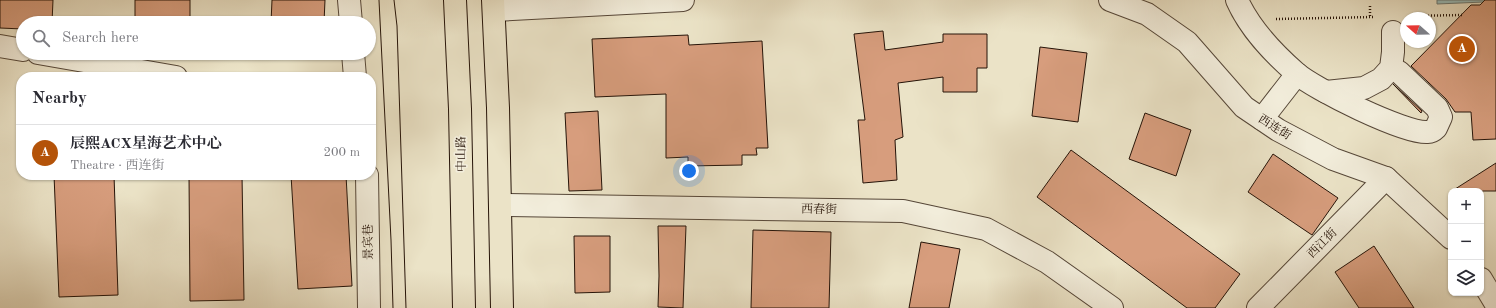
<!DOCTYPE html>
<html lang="en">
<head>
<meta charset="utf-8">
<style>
  :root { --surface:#fff; --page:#f7f7f7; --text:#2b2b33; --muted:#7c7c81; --line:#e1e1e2; --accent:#b45309 }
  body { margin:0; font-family:"Old Standard TT","Noto Serif SC",serif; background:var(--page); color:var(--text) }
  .controls { position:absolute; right:12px; bottom:12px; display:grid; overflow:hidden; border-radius:8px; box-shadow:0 1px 3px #0004 }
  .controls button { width:36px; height:36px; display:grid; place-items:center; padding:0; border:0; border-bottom:1px solid var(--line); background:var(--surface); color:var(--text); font:20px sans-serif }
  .compass { position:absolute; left:1400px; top:12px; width:36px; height:36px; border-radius:50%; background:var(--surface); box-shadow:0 1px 3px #0004; rotate:290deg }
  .you { position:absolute; left:689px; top:171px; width:14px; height:14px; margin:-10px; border:3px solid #fff; border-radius:50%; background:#1a73e8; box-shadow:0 0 0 6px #1a73e833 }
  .badge { display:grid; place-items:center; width:26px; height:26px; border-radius:50%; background:var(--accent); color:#fff; font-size:13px; font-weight:700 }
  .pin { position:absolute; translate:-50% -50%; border:2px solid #fff; box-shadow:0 1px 4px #0006 }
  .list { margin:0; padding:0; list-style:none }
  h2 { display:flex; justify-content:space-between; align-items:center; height:52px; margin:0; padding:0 16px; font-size:17px }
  h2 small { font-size:13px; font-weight:400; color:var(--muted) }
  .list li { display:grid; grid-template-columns:26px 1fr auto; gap:12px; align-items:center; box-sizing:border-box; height:56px; padding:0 16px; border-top:1px solid var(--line) }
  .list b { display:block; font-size:15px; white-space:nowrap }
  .list p { margin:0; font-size:13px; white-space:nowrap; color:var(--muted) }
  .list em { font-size:13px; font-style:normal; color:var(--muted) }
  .icon { flex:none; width:22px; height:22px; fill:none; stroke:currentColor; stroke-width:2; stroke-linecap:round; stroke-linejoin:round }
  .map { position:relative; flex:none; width:1496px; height:308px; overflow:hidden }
  .search { position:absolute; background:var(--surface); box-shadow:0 1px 3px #0004; left:16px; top:16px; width:360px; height:44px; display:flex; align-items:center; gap:10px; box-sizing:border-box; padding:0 14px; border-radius:22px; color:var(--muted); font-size:15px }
  .panel { position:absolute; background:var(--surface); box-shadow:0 1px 3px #0004; left:16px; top:72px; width:360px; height:108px; border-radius:16px }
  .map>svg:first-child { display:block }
  .water { fill:#99bdbc; stroke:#6b7974 }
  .building { fill:#d79d7d; stroke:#251308 }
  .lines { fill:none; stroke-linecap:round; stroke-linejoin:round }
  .minor-casing { stroke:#564738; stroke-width:24 }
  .highway-casing { stroke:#251308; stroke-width:24 }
  .path { stroke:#251308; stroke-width:2.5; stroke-dasharray:1 2; stroke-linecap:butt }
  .minor { stroke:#f2eddb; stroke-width:22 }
  .highway { stroke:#ebe3c7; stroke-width:22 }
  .tram { stroke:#251308; stroke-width:1 }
  .labels { text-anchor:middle; stroke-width:3.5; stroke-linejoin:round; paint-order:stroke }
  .street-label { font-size:12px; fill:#251308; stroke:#f2eddb }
</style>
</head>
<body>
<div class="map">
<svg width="1496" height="308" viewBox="0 0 1496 308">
  <rect width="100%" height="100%" fill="#ebe3c7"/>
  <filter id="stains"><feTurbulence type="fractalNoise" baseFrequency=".005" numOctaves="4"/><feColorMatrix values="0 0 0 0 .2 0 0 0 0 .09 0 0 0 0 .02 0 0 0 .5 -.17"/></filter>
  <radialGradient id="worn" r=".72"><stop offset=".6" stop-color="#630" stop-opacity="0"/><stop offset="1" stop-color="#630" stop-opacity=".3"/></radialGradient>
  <polygon class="water" points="1437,0 1485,0 1484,2 1437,4"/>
  <g class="building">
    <polygon points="0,0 53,0 52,23 23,23 23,29 0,28"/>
    <rect x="135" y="0" width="55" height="23"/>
    <polygon points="272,0 325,0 324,23 271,23"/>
    <polygon points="1485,0 1496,0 1496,139 1473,140 1471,112 1455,112 1446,99 1411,66 1471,5 1480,5"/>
    <polygon points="883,31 885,50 943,42 943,34 987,34 987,68 977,68 977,92 943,92 943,77 898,83 903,137 895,140 897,180 863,183 858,120 865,120 854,34"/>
    <polygon points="688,35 689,45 762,41 768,148 756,148 757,155 742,155 742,165 688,166 688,157 666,158 666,94 595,97 592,39"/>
    <polygon points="1040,47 1087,53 1078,122 1032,116"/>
    <polygon points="271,53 324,53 324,54"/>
    <polygon points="1393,84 1422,111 1421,113"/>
    <polygon points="598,111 602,190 569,191 565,113"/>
    <polygon points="1145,113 1191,130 1176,176 1129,159"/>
    <polygon points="1071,150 1240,274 1215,308 1187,308 1037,197"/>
    <polygon points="1273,154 1338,198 1312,235 1248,192"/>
    <polygon points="1496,163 1496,191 1452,191"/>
    <polygon points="54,175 114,175 118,295 59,297"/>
    <polygon points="189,175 242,175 244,300 190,301"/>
    <polygon points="291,175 346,175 352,286 298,289"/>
    <polygon points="658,226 686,226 683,308 658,307 659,276"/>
    <polygon points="753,230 831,232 829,308 751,308"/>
    <polygon points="574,236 610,236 610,292 575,293"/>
    <polygon points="921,242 960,249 949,308 909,308"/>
    <polygon points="1374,246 1414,308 1359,308 1335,272"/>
  </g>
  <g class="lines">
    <defs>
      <g id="minor">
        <polyline points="349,0 351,23"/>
        <polyline points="1110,0 1147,14 1187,42 1244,107 1278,130 1333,159 1386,178 1451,238"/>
        <path d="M 1237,0 C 1250,29 1272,52 1296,73 C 1314,89 1405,134 1428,132 C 1431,132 1434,130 1436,128 L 1441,117 L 1437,108 L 1399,72 L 1391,68"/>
        <polyline points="495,10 683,0"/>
        <polyline points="0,46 23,50"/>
        <polyline points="38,53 176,77"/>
        <polyline points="353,53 355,77"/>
        <polyline points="1326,92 1364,88 1381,79 1391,68 1393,52 1393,32"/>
        <polyline points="1262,119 1297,74"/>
        <polyline points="367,175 369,308"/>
        <polyline points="500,205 903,211 986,229 1047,262 1112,308"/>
        <polyline points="1481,279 1496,304"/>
        <polyline points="1258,308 1386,178"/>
      </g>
      <g id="highway">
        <polyline points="455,0 460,109 464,308"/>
        <polyline points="493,0 498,108 502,308"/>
      </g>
    </defs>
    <use href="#minor" class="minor-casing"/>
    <use href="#highway" class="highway-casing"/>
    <g class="path">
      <polyline points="1370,6 1370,17"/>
      <polyline points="1410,16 1462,15"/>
      <polyline points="1276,19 1373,17"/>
    </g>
    <use href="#minor" class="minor"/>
    <use href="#highway" class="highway"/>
    <g class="tram">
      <polyline points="379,0 391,240 393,308"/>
      <polyline points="394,0 397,26 406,308"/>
    </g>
  </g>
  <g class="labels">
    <g class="street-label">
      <text transform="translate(1275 127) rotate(32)" y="4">西连街</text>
      <text transform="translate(461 154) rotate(-91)" y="4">中山路</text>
      <text transform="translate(819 209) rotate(1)" y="4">西春街</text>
      <text transform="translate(368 242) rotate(-91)" y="4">景宾巷</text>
      <text transform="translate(1322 243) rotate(-45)" y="4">西江街</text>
    </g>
  </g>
  <rect width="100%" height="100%" filter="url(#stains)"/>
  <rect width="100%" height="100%" fill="url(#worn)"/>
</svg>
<div class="controls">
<button>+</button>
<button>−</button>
<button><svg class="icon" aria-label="layers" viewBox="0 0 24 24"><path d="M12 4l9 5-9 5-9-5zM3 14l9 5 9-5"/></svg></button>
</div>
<svg class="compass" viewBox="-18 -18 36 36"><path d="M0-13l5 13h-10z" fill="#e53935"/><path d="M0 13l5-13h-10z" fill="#7c7c81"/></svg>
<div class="you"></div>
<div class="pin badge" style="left:1462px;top:49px">A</div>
<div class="search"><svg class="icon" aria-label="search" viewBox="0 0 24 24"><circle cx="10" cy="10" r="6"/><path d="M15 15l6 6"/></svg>Search here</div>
<section class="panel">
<h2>Nearby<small></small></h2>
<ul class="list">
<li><span class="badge">A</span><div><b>辰熙ACX星海艺术中心</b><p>Theatre · 西连街</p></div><em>200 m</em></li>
</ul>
</section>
</div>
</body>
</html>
